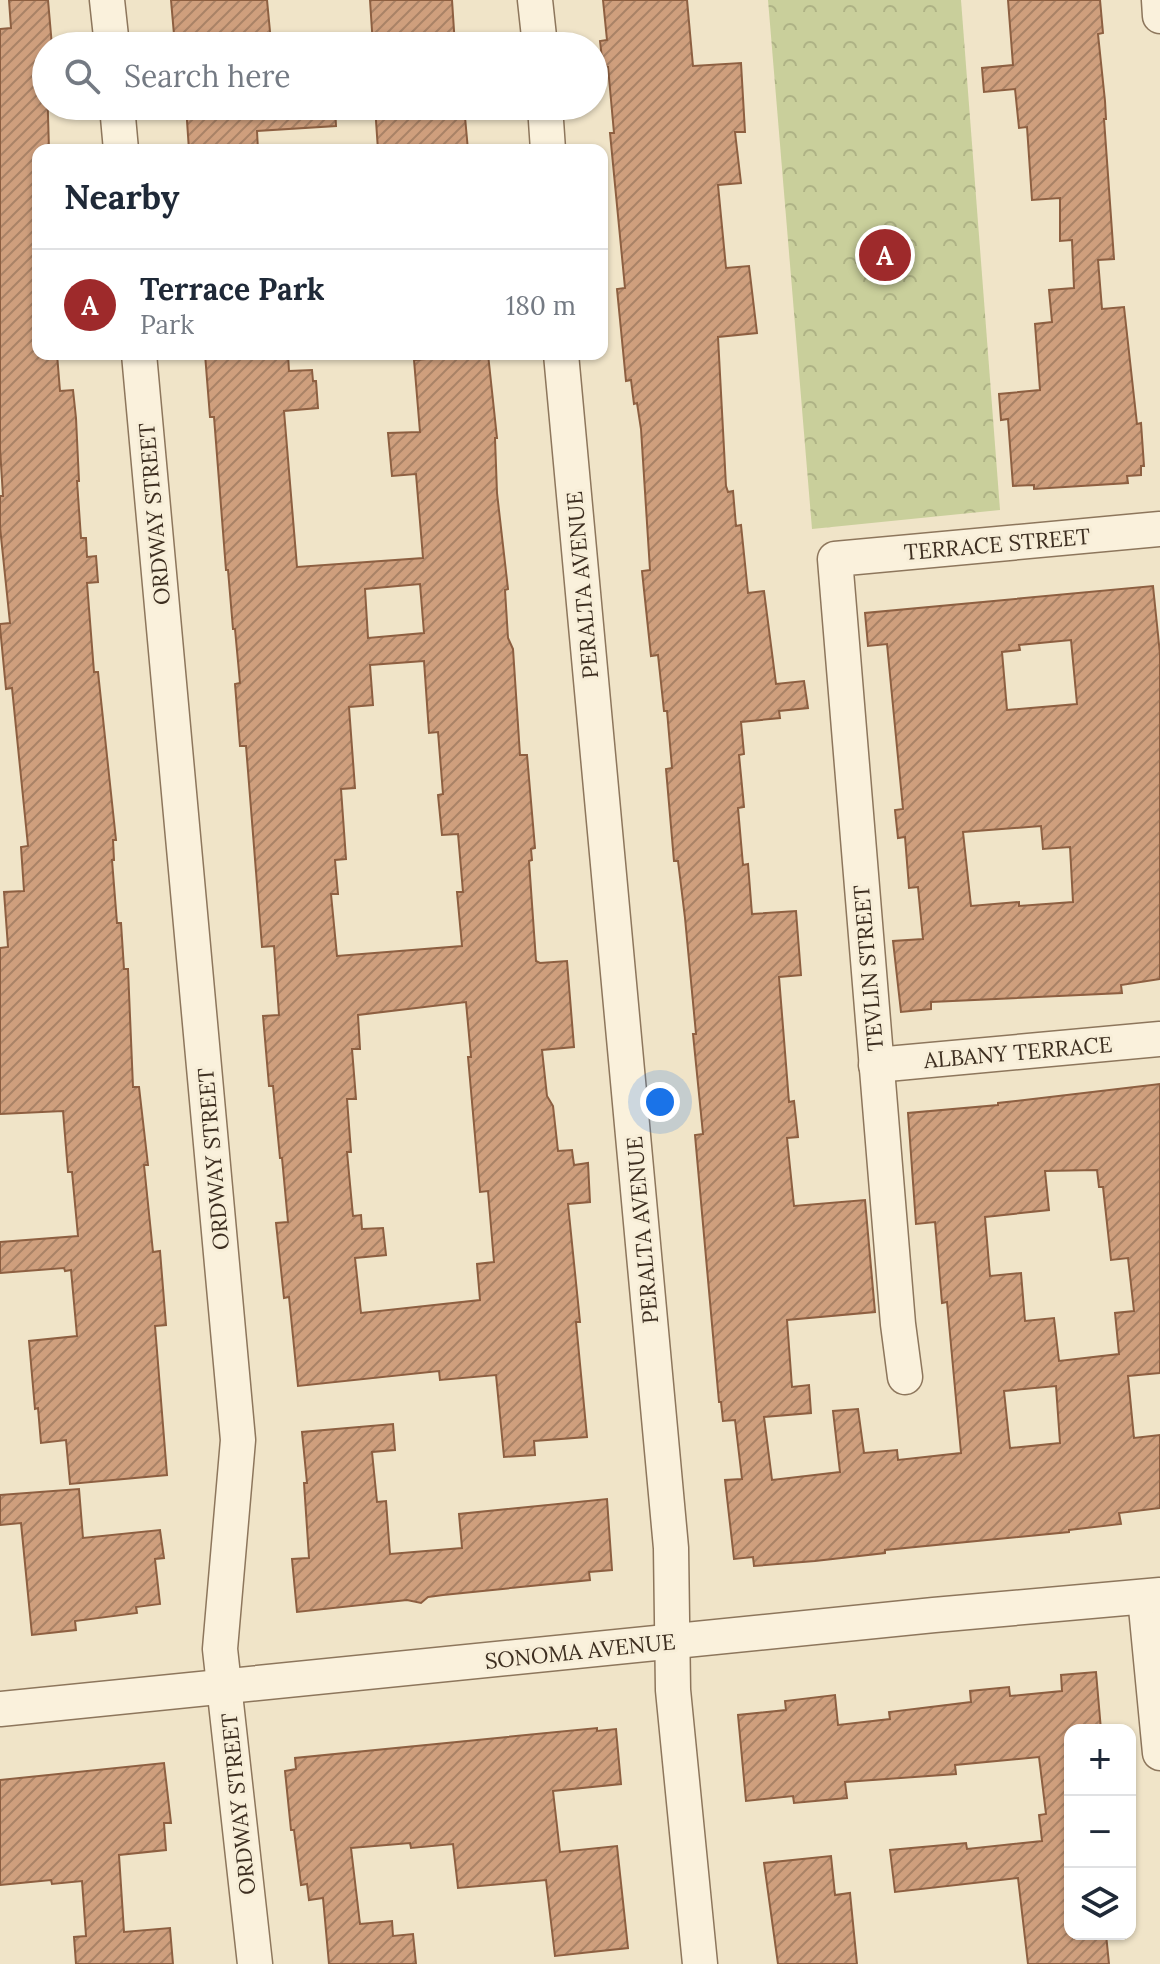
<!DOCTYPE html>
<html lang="en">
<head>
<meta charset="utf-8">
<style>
  :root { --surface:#fff; --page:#f2f2f3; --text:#1f2937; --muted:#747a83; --line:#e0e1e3; --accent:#9e2a2b }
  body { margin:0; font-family:Lora,serif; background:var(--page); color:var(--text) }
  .controls { position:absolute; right:24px; bottom:24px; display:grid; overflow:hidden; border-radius:16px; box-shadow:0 2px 6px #0004 }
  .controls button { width:72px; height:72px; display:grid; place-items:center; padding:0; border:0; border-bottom:2px solid var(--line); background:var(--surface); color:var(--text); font:40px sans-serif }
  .you { position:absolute; left:660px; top:1102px; width:28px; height:28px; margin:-20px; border:6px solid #fff; border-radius:50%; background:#1a73e8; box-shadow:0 0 0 12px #1a73e833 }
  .badge { display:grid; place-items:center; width:52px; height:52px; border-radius:50%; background:var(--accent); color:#fff; font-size:26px; font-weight:700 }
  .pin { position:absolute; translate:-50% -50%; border:4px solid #fff; box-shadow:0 2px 8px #0006 }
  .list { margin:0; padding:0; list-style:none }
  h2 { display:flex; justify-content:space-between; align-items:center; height:104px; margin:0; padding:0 32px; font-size:34px }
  h2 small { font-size:26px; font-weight:400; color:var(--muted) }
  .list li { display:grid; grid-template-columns:52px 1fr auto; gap:24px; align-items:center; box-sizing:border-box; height:112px; padding:0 32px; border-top:2px solid var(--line) }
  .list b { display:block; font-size:30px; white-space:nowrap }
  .list p { margin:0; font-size:26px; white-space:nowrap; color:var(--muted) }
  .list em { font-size:26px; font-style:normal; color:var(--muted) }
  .icon { flex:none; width:44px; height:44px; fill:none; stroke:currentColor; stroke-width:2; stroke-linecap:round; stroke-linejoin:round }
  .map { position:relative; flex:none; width:1160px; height:1964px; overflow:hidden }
  .search { position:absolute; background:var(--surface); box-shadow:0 2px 6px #0004; left:32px; top:32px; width:576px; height:88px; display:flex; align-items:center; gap:20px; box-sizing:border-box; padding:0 28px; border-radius:44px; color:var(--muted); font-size:30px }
  .panel { position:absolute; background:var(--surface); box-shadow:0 2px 6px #0004; left:32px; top:144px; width:576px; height:216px; border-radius:16px }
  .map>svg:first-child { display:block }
  .park { fill:url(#park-crowns) }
  .building { fill:url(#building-hatch); stroke:#8d5f41; stroke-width:2; fill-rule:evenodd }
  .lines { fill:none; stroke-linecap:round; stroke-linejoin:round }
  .minor-casing { stroke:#8d765c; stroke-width:37 }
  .minor { stroke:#faf1dc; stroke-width:34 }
  .labels { text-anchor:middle; stroke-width:6; stroke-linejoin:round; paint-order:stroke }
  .street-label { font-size:22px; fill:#3d2e20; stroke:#f7eed8 }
</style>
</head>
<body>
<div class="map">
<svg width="1160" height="1964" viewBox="0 0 1160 1964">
  <defs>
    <pattern id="park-crowns" width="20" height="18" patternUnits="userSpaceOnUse" patternTransform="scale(2)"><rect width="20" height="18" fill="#c9cf9b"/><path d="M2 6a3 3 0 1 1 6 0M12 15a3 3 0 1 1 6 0" fill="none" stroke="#aeb285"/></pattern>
    <pattern id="building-hatch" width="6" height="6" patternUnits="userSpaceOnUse" patternTransform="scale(2)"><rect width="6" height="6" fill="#cf9f7d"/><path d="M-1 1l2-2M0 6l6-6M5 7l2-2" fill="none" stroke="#a98266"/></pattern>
  </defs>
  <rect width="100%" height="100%" fill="#f0e4c8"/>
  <polygon class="park" points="768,0 961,0 1000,510 812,529"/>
  <g class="building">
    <polygon points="9,0 48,0 52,46 46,46 49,150 38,150 38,354 57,354 60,391 73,390 76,418 79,481 77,481 81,538 86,538 87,557 96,556 98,582 87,583 94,672 98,672 116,840 113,840 114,860 112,860 117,923 121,923 124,969 128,969 133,1087 139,1087 148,1165 144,1165 153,1252 160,1251 166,1325 155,1326 167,1475 70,1484 66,1440 41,1443 38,1408 35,1409 29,1341 77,1336 71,1270 65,1271 64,1268 0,1273 0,1242 78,1236 72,1172 68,1172 63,1111 0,1114 0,948 8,947 4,892 24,891 21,847 28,846 12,688 6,689 0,627 0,624 10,623 0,527 0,496 3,496 0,449 0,29 11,28"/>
    <polygon points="171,0 267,0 271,42 251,44 251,46 175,46"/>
    <polygon points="370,0 452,0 455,46 373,46"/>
    <path d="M 603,0 L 687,0 L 693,66 L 741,63 L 745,132 L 735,132 L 741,183 L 718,185 L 726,268 L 749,266 L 757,333 L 718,337 L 726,486 L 728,492 L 733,491 L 736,526 L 741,525 L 748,593 L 764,591 L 776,684 L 804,681 L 808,708 L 779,711 L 780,718 L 741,722 L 744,754 L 739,755 L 744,807 L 738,808 L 743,865 L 748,864 L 752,914 L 796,911 L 801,975 L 779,977 L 789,1102 L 794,1101 L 798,1137 L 787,1138 L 794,1206 L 865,1200 L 875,1312 L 787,1320 L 792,1387 L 809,1385 L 811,1413 L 764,1417 L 772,1480 L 840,1472 L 833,1411 L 858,1409 L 864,1453 L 897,1450 L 898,1460 L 961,1453 L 947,1302 L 942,1303 L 935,1222 L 916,1224 L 908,1113 L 998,1105 L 998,1103 L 1160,1084 L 1160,1373 L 1128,1376 L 1134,1438 L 1160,1435 L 1160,1508 L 1119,1513 L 1121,1524 L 1069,1530 L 1069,1532 L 885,1550 L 885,1553 L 815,1561 L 754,1566 L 753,1557 L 734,1559 L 725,1480 L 742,1479 L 735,1420 L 723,1421 L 721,1402 L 719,1402 L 695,1135 L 703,1134 L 693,1034 L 696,1034 L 685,918 L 678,861 L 674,861 L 666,769 L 672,768 L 667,711 L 664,711 L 658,655 L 651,656 L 642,571 L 650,570 L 641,429 L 637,403 L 634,404 L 631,380 L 626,381 L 617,289 L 625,288 L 610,133 L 614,133 L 608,67 L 603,67 L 600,41 L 607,40 ZM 1097,1170 L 1099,1187 L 1103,1187 L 1111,1260 L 1128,1258 L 1134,1311 L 1115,1313 L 1119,1354 L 1059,1361 L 1054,1318 L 1025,1321 L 1021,1273 L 990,1276 L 985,1217 L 1049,1210 L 1045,1171 ZM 1056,1386 L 1060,1443 L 1010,1448 L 1004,1391 Z"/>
    <polygon points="1008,0 1100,0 1103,33 1098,34 1105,101 1106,119 1104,119 1114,259 1098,260 1102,309 1124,307 1137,424 1141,423 1144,466 1141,466 1141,475 1127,476 1128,483 1034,489 1034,485 1013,486 1008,419 1001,420 999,394 1040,390 1035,324 1052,322 1049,290 1074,288 1072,240 1060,241 1060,198 1032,200 1027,127 1019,128 1015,89 984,92 982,68 1013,65"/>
    <polygon points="186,106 335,106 336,126 257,131 258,150 189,150"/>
    <polygon points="375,106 464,106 468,150 378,150"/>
    <path d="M 205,354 L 288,354 L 289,371 L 312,370 L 313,381 L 316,381 L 318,408 L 284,411 L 297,567 L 423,558 L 416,474 L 392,476 L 388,433 L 420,432 L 414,360 L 488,354 L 497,438 L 495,438 L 497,493 L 508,589 L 505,590 L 508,638 L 513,649 L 520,755 L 527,755 L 535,848 L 531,849 L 532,860 L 529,861 L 536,961 L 540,963 L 567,961 L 574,1047 L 542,1050 L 547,1096 L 553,1106 L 558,1151 L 572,1150 L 574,1165 L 588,1163 L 590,1202 L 568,1204 L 580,1322 L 576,1322 L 587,1437 L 534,1441 L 535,1455 L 504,1457 L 496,1375 L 440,1380 L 439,1371 L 298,1386 L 289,1297 L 284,1298 L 276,1223 L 288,1222 L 282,1158 L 280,1158 L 273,1086 L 269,1086 L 263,1016 L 279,1015 L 274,946 L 262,947 L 246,746 L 240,746 L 235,684 L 240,683 L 235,629 L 233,629 L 228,570 L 226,570 L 214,417 L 210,417 ZM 420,584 L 424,633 L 368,638 L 365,589 ZM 424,661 L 429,733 L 438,732 L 443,794 L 438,795 L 442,835 L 458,834 L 463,892 L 457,892 L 462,946 L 337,956 L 331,894 L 338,894 L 335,860 L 346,859 L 341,789 L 355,788 L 349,707 L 373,705 L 370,665 ZM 466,1002 L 471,1057 L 468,1057 L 480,1192 L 488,1191 L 494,1262 L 477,1264 L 480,1300 L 361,1313 L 355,1258 L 386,1255 L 383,1228 L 362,1229 L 361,1215 L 353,1216 L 347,1152 L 351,1152 L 347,1099 L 356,1099 L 352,1049 L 360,1049 L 358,1015 Z"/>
    <path d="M 1153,586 L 1160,654 L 1160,979 L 1121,985 L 1122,993 L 931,1002 L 931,1009 L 901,1012 L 893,941 L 923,939 L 918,887 L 909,888 L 905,837 L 898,838 L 895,810 L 903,809 L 887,644 L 868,646 L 865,613 ZM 1071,640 L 1077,704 L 1007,710 L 1002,652 L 1020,650 L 1019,645 ZM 1041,826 L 1043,849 L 1070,847 L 1073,902 L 1019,906 L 1019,902 L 971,906 L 963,832 Z"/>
    <polygon points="393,1424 395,1450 372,1452 377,1502 386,1501 390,1554 462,1548 459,1514 607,1499 612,1570 589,1572 590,1580 443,1595 428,1597 421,1603 407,1600 297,1612 292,1559 309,1558 304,1483 307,1483 302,1432"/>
    <polygon points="79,1489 83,1538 160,1530 164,1558 155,1559 160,1604 136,1607 137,1613 75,1621 76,1630 32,1635 21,1523 0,1525 0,1495"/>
    <polygon points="1096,1672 1101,1730 1070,1730 1070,1934 1106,1934 1109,1964 1028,1964 1018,1878 895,1892 890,1850 966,1843 967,1849 1042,1841 1039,1815 1046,1814 1039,1757 955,1765 956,1774 845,1782 847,1798 794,1803 793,1796 746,1801 738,1715 786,1710 785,1701 835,1695 838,1725 890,1719 889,1712 971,1702 970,1691 1009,1687 1010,1696 1062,1691 1061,1675"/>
    <polygon points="597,1728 597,1731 616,1729 621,1784 553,1791 560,1852 617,1846 628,1948 555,1956 546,1880 458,1888 453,1844 411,1848 410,1843 351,1848 360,1924 392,1921 393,1936 413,1934 416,1964 329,1964 323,1898 309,1900 307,1884 301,1885 294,1830 291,1830 285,1771 296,1769 295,1758"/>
    <polygon points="164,1763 171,1823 164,1823 166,1850 119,1855 124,1932 170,1928 173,1964 76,1964 74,1937 86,1936 82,1881 52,1884 51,1880 0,1885 0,1780"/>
    <polygon points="831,1856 835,1895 850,1893 857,1964 778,1964 764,1863"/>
  </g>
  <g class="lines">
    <defs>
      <g id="minor">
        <polyline points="107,0 112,46"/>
        <polyline points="535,0 540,46"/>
        <polyline points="1159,0 1160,16"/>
        <polyline points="117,106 121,150"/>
        <polyline points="545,106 548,150"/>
        <polyline points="139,354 238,1440 220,1649 255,1964"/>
        <polyline points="561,354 671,1548 673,1690 700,1964"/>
        <polyline points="876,1065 1160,1039"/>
        <polyline points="905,1377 898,1324 835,559 1160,529"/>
        <polyline points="1145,1597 1160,1753"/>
        <polyline points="0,1709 934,1615 1160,1595"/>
      </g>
    </defs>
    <use href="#minor" class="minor-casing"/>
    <use href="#minor" class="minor"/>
  </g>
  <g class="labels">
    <g class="street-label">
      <text transform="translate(154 514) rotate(-95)" y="8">ORDWAY STREET</text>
      <text transform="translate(997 544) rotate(-5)" y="8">TERRACE STREET</text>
      <text transform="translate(582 585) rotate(-95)" y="8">PERALTA AVENUE</text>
      <text transform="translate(868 968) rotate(-95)" y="8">TEVLIN STREET</text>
      <text transform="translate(1018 1052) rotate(-5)" y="8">ALBANY TERRACE</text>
      <text transform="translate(213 1159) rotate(-95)" y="8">ORDWAY STREET</text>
      <text transform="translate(642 1230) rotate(-95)" y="8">PERALTA AVENUE</text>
      <text transform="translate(580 1651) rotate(-6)" y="8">SONOMA AVENUE</text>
      <text transform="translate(238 1804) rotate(-96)" y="8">ORDWAY STREET</text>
    </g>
  </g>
</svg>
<div class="controls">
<button>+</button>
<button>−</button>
<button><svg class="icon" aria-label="layers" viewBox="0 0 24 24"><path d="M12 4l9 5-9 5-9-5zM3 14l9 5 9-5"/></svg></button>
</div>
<div class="you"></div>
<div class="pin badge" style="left:885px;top:255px">A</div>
<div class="search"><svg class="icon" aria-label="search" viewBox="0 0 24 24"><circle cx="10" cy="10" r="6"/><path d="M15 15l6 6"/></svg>Search here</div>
<section class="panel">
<h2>Nearby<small></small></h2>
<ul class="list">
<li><span class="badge">A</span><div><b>Terrace Park</b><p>Park</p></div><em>180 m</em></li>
</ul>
</section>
</div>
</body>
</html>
